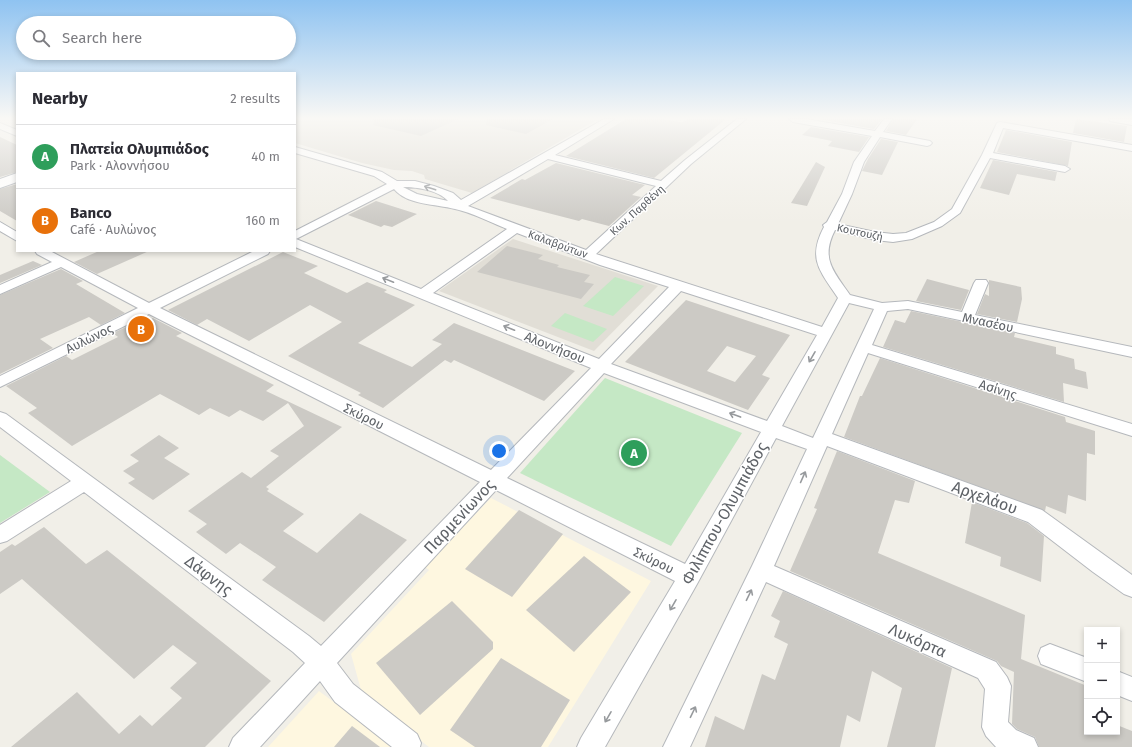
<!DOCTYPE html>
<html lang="en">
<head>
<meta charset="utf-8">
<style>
  :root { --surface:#fff; --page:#f2f2f3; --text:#2b2b33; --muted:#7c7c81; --line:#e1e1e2; --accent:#b45309 }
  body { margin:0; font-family:"Fira Sans",sans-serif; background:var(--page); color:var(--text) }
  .controls { position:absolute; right:12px; bottom:12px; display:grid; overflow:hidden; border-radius:0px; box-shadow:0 2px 6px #0003 }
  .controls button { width:36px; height:36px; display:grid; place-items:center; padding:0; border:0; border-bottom:1px solid var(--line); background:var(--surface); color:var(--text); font:20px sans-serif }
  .you { position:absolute; left:499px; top:451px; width:14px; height:14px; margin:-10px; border:3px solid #fff; border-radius:50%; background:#1a73e8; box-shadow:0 0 0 6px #1a73e833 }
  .badge { display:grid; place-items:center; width:26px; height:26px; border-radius:50%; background:var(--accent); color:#fff; font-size:13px; font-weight:700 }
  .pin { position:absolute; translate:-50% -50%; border:2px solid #fff; box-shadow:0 1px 4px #0006 }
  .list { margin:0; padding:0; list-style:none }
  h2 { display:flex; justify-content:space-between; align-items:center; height:52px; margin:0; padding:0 16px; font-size:17px }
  h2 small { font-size:13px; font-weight:400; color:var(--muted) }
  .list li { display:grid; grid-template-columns:26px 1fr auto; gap:12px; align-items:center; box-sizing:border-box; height:64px; padding:0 16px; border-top:1px solid var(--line) }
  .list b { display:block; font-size:15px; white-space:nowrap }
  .list p { margin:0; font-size:13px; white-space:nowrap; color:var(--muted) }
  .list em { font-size:13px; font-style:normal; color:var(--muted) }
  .icon { flex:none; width:22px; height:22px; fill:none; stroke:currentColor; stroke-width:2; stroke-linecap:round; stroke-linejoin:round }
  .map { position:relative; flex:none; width:1132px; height:747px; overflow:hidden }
  .search { position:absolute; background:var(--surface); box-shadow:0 2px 6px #0003; left:16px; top:16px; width:280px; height:44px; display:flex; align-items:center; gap:10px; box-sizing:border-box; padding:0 14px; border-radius:22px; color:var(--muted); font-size:15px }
  .panel { position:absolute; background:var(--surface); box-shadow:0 2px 6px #0003; left:16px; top:72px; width:280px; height:180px; border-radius:0px }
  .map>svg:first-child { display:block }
  .commercial { fill:#fef7e0 }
  .education { fill:#e1ded6 }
  .green { fill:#c5e8c5 }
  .building { fill:#cccac5; fill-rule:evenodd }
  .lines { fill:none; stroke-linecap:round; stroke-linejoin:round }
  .street-casing { stroke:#b5b8bc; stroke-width:2 }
  .secondary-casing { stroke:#b6babf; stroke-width:2 }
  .street { fill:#fff; fill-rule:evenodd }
  .secondary { fill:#fff; fill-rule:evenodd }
  .oneway { stroke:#979a9d }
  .labels { text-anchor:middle; stroke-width:3; stroke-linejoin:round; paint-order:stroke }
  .far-street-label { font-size:11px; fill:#5f6368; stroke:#fff }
  .street-label { font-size:13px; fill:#5f6368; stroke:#fff }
  .near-street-label { font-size:16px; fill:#5f6368; stroke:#fff }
</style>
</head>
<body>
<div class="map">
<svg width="1132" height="747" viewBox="0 0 1132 747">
  <rect width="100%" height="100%" fill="#f1efe8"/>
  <g class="commercial">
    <polygon points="491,498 651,581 548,747 429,747 363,697 351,654 429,570 425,567"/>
    <polygon points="319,691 394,747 268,747"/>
  </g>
  <g class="education">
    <polygon points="295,119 598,119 472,193 425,179 424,175 412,171 394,170 362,163 295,143"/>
    <polygon points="513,239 658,286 594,351 439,291"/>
  </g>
  <g class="green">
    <polygon points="615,277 644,286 613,316 583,306"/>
    <polygon points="565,313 607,329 593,342 551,326"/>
    <polygon points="605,378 742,433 671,546 520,473"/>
    <polygon points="0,455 50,492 0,523"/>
  </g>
  <g class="building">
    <polygon points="374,119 458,119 421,136 373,125"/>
    <polygon points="487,119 553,119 526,134 486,125"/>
    <polygon points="626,119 662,119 680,122 683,122 688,119 726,119 654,178 566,156"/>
    <polygon points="819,119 882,119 874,129"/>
    <polygon points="893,119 917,119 906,135 886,131"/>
    <polygon points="1076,119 1127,126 1124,142 1073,133"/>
    <polygon points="811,127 869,137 859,152 828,146 832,141 802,135"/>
    <polygon points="1006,130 1072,142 1068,166 997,152"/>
    <polygon points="0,137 17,145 17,172 0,177"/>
    <polygon points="881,139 898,142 882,175 862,171 868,159"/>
    <polygon points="993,160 1057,172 1055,181 1017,174 1009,195 980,188"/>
    <polygon points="816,162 825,167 807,206 791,203"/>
    <polygon points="556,163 645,185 632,195 641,197 609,226 582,219 579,221 490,198 522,179 525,180"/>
    <polygon points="17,184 17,221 0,211 0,189"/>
    <polygon points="376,201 417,214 392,227 384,225 381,227 348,215"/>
    <polygon points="507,246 543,255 538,259 559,265 557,267 590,275 584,282 594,284 581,299 477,272"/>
    <polygon points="99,251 149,251 97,274 74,262"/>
    <polygon points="283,252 318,266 304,273 347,293 367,282 387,290 384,292 415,305 358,343 412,367 442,344 432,340 454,323 575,371 544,401 454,360 451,363 445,360 383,408 358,395 361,393 288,356 342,322 310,305 249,341 207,319 197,325 168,310"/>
    <polygon points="33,261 42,265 0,283 0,275"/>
    <polygon points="61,269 83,281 76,284 125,313 101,325 89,317 40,339 53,348 0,374 0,295"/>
    <polygon points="927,279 969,290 961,310 916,301"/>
    <polygon points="989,280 1021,287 1022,299 1017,322 977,314 985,294 989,296"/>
    <path d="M 686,300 L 790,335 L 762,375 L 770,378 L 748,410 L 625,362 ZM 727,346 L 756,356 L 735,382 L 707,371 Z"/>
    <polygon points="911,311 1015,333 1014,337 1056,347 1056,354 1074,359 1075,369 1086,372 1088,389 1063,383 1064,402 883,347 895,320 905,323"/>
    <polygon points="153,318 182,333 176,336 274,385 266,391 342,427 266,487 269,489 267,491 304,514 283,531 317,553 360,513 407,540 324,622 262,580 276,567 240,543 226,554 196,532 207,524 188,511 242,472 251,478 279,456 270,451 304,426 288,403 263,421 240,410 229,417 210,408 199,415 160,394 72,446 28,413 37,408 6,386 66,356 72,360 118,337 113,333 139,321 142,323"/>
    <polygon points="880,358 1065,417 1066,422 1095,431 1095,455 1087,453 1086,501 1068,495 1066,514 1046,506 1045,511 844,437 860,396 862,396"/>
    <polygon points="159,435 179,448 164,458 190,474 153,500 128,483 135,479 123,471 139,461 130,455"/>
    <polygon points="837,451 915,481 909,503 895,500 878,553 1025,615 1021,659 1087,686 1087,732 1117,732 1117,725 1132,731 1132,747 1039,747 1035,737 1017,729 1012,724 1014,672 1001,666 997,661 790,571 817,509 814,508"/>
    <polygon points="972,502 1027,523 1044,536 1041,582 1000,566 1001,557 965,543"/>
    <polygon points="519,510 563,534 512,597 465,569"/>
    <polygon points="44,527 86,564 107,550 271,681 205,747 11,747 77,692 119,734 140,715 152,726 182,698 170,688 197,663 173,645 134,679 22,579 0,594 0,552 12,544 15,546"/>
    <polygon points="584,556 631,592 574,652 526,610"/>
    <polygon points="783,591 952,668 935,747 887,747 902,688 872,671 860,722 847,715 840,747 705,747 715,716 744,730 762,674 775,680 788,644 774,637 780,621 771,616"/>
    <polygon points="452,601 493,642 493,649 420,715 376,663"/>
    <polygon points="501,658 570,700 541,747 475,747 450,730"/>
    <polygon points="352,726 380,747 334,747"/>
  </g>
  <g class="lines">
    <defs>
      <g id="street">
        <path d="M 604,119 L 614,119 L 555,155 L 661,181 L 685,160 L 737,119 L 746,119 L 691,164 L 596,254 L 822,327 L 838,298 C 820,271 807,259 824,227 L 823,225 L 827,222 L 842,194 L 854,162 L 872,136 L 793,122 L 789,119 L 806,119 L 875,131 L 884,119 L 892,119 L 883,132 L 930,141 L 932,143 L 930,145 L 927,146 L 880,137 L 864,162 L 852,194 L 838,224 L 875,232 L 893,234 L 906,233 L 934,222 L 952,209 L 982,155 L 997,123 L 1000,122 L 1132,145 L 1132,151 L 1003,128 L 993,153 L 1065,166 L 1070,169 L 1065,172 L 990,158 L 960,213 L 942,226 L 912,239 L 893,242 L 875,240 L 835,230 C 820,259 834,272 850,295 L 882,303 L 908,301 L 962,312 L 974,283 L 976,280 L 986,280 L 988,283 L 975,315 L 1132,347 L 1132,357 L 908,309 L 887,311 L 872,345 L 1132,424 L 1132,436 L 868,353 L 832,434 L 1042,510 L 1132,575 L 1132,597 L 1124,594 L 1093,572 L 1028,522 L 827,446 L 774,566 L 996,662 L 1007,677 L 1011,686 L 1008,722 L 1016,730 L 1034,738 L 1038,747 L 996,747 L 986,736 L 982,727 L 985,689 L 978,678 L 766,582 L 690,747 L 663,747 L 752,566 L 807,449 L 776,438 L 697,584 L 605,747 L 577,747 L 581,738 L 675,581 L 496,490 L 337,663 L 353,684 L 417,734 L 421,743 L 420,747 L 392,747 L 335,702 L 320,681 L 260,747 L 229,747 L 233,738 L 305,663 L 293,652 L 84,492 L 7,541 L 0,543 L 0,525 L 71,481 L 0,427 L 0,412 L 6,414 L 309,636 L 321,646 L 480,482 L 149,314 L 0,387 L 0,376 L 138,308 L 61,267 L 0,294 L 0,285 L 52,262 L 37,254 L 35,251 L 50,251 L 149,303 L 254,251 L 270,251 L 268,254 L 160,308 L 491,470 L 591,368 L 295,247 L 295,231 L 387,184 L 374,176 L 295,153 L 295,147 L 382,172 L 397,181 L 415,181 L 434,186 L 453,193 L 461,200 ZM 548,159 L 656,186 L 586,250 L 468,206 ZM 403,187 C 417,187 438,190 448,201 L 417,194 ZM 394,189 C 407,205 436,204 455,209 C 473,213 490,222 507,229 L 421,289 L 296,239 ZM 517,233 L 600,265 L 669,287 L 599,359 L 433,293 ZM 681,291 L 817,335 L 767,421 L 611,364 ZM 849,303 L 874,309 L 813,438 L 782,426 ZM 604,373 L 761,432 L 685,564 L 507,478 Z"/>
        <polygon points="1109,119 1132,119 1132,125 1110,121"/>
        <polygon points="0,123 17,130 17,136 0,129"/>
        <polygon points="0,222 17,232 17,241 0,231"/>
        <polygon points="1050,644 1087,658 1087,682 1041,664 1038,656 1041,648"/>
        <polygon points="1117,671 1132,677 1132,701 1117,695"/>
      </g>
      <polygon id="secondary" points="17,173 17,182 0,188 0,179"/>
    </defs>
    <use href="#street" class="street-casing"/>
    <use href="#secondary" class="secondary-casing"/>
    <use href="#street" class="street"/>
    <use href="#secondary" class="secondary"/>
  </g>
  <defs><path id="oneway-shaft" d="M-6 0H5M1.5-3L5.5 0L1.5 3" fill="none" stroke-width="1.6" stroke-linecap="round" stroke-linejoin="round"/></defs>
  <g class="oneway">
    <use href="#oneway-shaft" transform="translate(430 188) rotate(-162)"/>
    <use href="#oneway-shaft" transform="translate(388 280) rotate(-158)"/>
    <use href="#oneway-shaft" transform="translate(509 328) rotate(-158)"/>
    <use href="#oneway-shaft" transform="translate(812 357) rotate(120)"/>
    <use href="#oneway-shaft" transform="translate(735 415) rotate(-160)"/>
    <use href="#oneway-shaft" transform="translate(803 477) rotate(-66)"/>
    <use href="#oneway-shaft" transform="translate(749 595) rotate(-64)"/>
    <use href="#oneway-shaft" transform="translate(673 605) rotate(120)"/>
    <use href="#oneway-shaft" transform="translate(693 712) rotate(-64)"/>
    <use href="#oneway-shaft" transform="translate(608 717) rotate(120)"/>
  </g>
  <linearGradient id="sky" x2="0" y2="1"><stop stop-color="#8fc3f1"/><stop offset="0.53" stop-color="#f9f8f5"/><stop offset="1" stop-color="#f9f8f5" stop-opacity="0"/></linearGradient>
  <rect width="1132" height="223" fill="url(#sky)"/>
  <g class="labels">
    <g class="far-street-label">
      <text transform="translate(637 210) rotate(-42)" y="4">Κων. Παρθένη</text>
      <text transform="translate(860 232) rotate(12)" y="4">Κουτουζή</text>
      <text transform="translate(558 244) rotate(20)" y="4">Καλαβρύτων</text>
    </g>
    <g class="street-label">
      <text transform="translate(988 322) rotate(12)" y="5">Μνασέου</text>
      <text transform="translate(89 338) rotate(-26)" y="5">Αυλώνος</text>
      <text transform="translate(555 347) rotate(22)" y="5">Αλοννήσου</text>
      <text transform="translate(998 389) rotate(17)" y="5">Ασίνης</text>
      <text transform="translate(364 416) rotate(26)" y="5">Σκύρου</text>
      <text transform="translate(654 560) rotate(26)" y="5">Σκύρου</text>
    </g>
    <g class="near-street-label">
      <text transform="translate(985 497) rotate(20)" y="6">Αρχελάου</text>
      <text transform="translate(724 513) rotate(-61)" y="6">Φιλίππου-Ολυμπιάδος</text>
      <text transform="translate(459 516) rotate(-47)" y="6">Παρμενίωνος</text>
      <text transform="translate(209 575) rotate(37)" y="6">Δάφνης</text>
      <text transform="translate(918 640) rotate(24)" y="6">Λυκόρτα</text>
    </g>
  </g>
</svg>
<div class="controls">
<button>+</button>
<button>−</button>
<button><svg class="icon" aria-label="locate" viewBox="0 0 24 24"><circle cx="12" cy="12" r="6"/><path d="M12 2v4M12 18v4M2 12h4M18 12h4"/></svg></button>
</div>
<div class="you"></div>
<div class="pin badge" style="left:634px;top:453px;background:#2e9e5b">A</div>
<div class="pin badge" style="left:141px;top:329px;background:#e8710a">B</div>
<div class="search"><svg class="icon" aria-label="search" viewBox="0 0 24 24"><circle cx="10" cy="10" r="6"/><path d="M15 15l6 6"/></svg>Search here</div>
<section class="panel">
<h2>Nearby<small>2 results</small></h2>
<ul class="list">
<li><span class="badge" style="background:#2e9e5b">A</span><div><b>Πλατεία Ολυμπιάδος</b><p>Park · Αλοννήσου</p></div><em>40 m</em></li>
<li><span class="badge" style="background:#e8710a">B</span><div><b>Banco</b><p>Café · Αυλώνος</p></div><em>160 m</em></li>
</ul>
</section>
</div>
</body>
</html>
